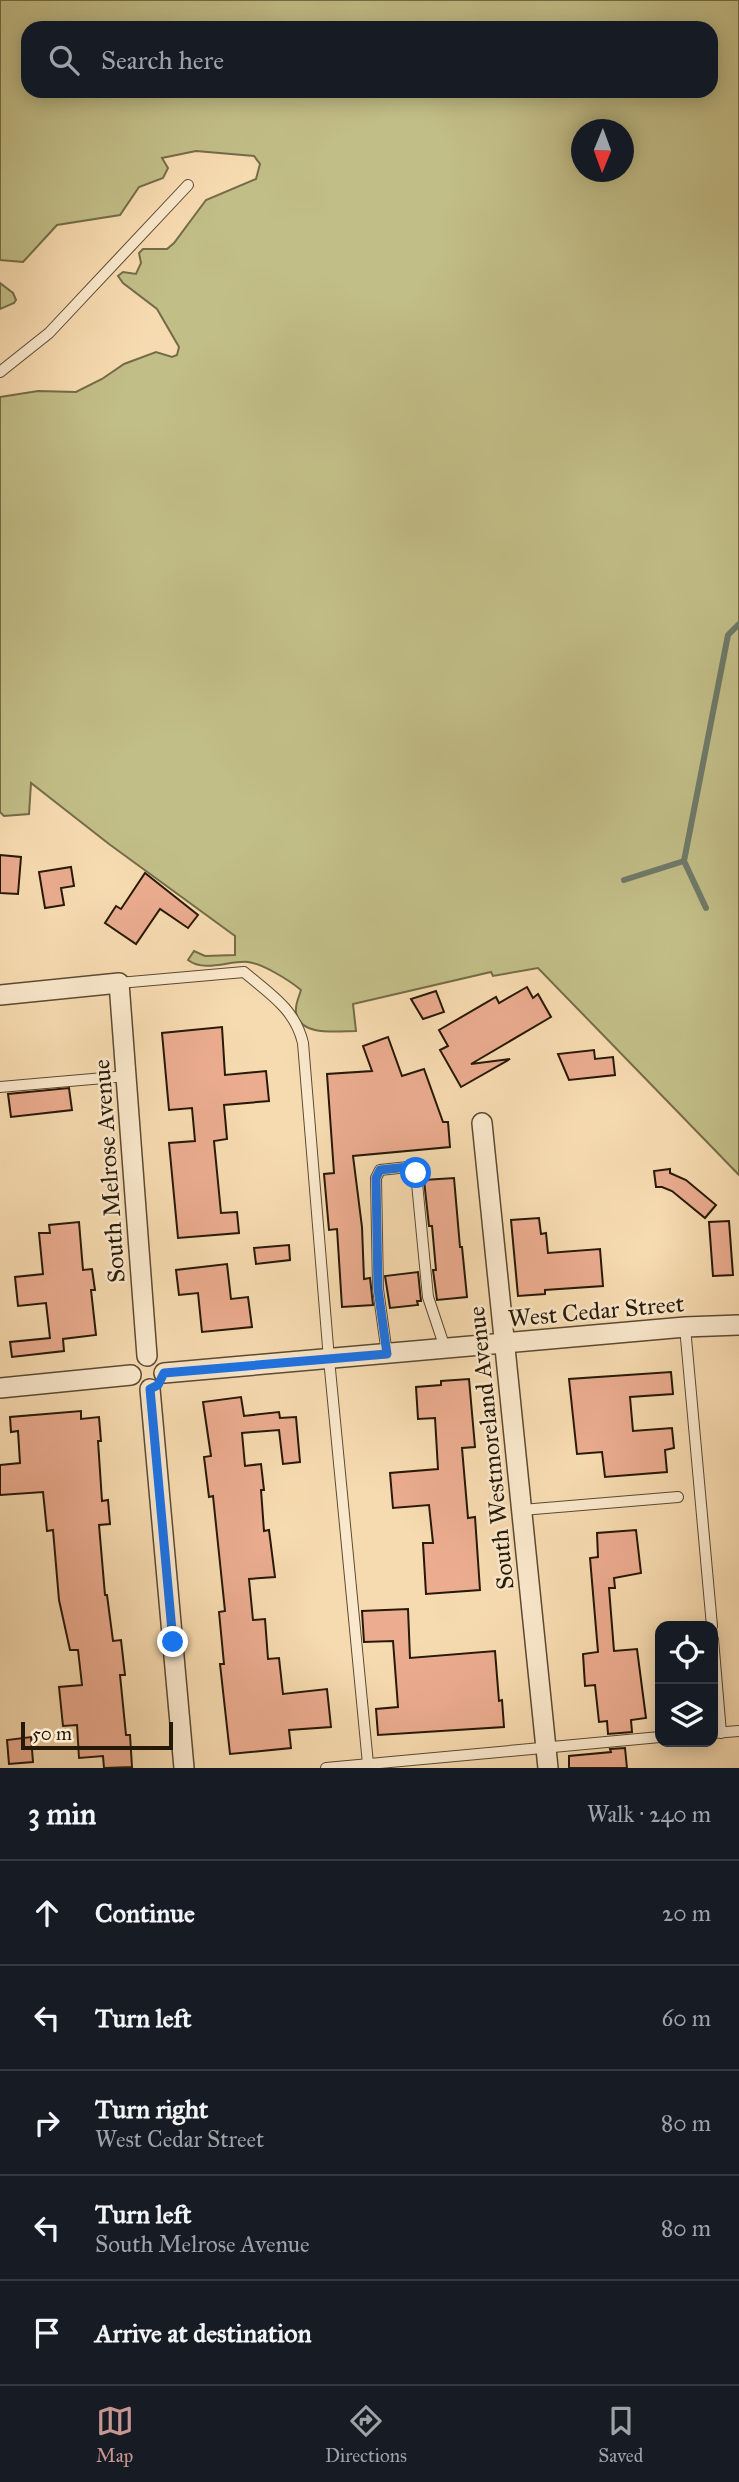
<!DOCTYPE html>
<html lang="en">
<head>
<meta charset="utf-8">
<style>
  :root { --surface:#171b24; --page:#242831; --text:#f1f3f6; --muted:#9ea1a6; --line:#363941; --accent:#c59692 }
  body { margin:0; font-family:"IM FELL Great Primer",serif; background:var(--page); color:var(--text) }
  .controls { position:absolute; right:21px; bottom:21px; display:grid; overflow:hidden; border-radius:14px; box-shadow:0 4px 18px #0003 }
  .controls button { width:63px; height:63px; display:grid; place-items:center; padding:0; border:0; border-bottom:2px solid var(--line); background:var(--surface); color:var(--text); font:35px sans-serif }
  .compass { position:absolute; left:571px; top:119px; width:63px; height:63px; border-radius:50%; background:var(--surface); box-shadow:0 4px 18px #0003; rotate:181deg }
  .scale { position:absolute; left:21px; bottom:18px; width:152px; box-sizing:border-box; padding-left:7px; border:4px solid #271908; border-top:0; font-size:19px; line-height:24px; white-space:nowrap; color:#271908; -webkit-text-stroke:5px #fae8cc; paint-order:stroke }
  .stop { position:absolute; width:21px; height:21px; margin:-16px; border:5px solid #1a73e8; border-radius:50%; background:#fff }
  .stop.end { background:#1a73e8; border-color:#fff; box-shadow:0 2px 7px #0008 }
  .list { margin:0; padding:0; list-style:none }
  h2 { display:flex; justify-content:space-between; align-items:center; height:91px; margin:0; padding:0 28px; font-size:30px }
  h2 small { font-size:23px; font-weight:400; color:var(--muted) }
  .list li { display:grid; grid-template-columns:46px 1fr auto; gap:21px; align-items:center; box-sizing:border-box; height:105px; padding:0 28px; border-top:2px solid var(--line) }
  .list b { display:block; font-size:26px; white-space:nowrap }
  .list p { margin:0; font-size:23px; white-space:nowrap; color:var(--muted) }
  .list em { font-size:23px; font-style:normal; color:var(--muted) }
  .icon { flex:none; width:38px; height:38px; fill:none; stroke:currentColor; stroke-width:2; stroke-linecap:round; stroke-linejoin:round }
  .map { position:relative; flex:none; width:739px; height:1768px; overflow:hidden }
  .search { position:absolute; background:var(--surface); box-shadow:0 4px 18px #0003; left:21px; right:21px; top:21px; height:77px; display:flex; align-items:center; gap:18px; box-sizing:border-box; padding:0 24px; border-radius:21px; color:var(--muted); font-size:26px }
  .sheet { height:616px; background:var(--surface) }
  nav { display:flex; justify-content:space-around; align-items:center; box-sizing:border-box; height:98px; border-top:2px solid var(--line); background:var(--surface); font-size:19px; color:var(--muted) }
  nav a { display:grid; justify-items:center; gap:4px }
  nav .on { color:var(--accent) }
  .map>svg:first-child { display:block }
  .green { fill:#c2be87; stroke:#746c48; stroke-width:2; fill-rule:evenodd }
  .lines { fill:none; stroke-linecap:round; stroke-linejoin:round }
  .stream { stroke:#6e7a69; stroke-width:6 }
  .building { fill:#ebac8f; stroke:#271908; stroke-width:2 }
  .lane-casing { stroke:#5b4a32; stroke-width:12 }
  .street-casing { stroke:#5b4a32; stroke-width:22 }
  .lane { stroke:#fae8cc; stroke-width:10 }
  .street { stroke:#fae8cc; stroke-width:19 }
  .route { stroke:#1a73e8; stroke-width:9 }
  .labels { text-anchor:middle; stroke-width:5; stroke-linejoin:round; paint-order:stroke }
  .street-label { font-size:24px; fill:#271908; stroke:#fae8cc }
</style>
</head>
<body>
<div class="map">
<svg width="739" height="1768" viewBox="0 0 739 1768">
  <rect width="100%" height="100%" fill="#f7dbb0"/>
  <filter id="stains"><feTurbulence type="fractalNoise" baseFrequency=".00286" numOctaves="4"/><feColorMatrix values="0 0 0 0 .2 0 0 0 0 .09 0 0 0 0 .02 0 0 0 .5 -.17"/></filter>
  <radialGradient id="worn" r=".72"><stop offset=".6" stop-color="#630" stop-opacity="0"/><stop offset="1" stop-color="#630" stop-opacity=".3"/></radialGradient>
  <g class="green">
    <path d="M 0,0 L 739,0 L 739,1175 L 538,968 L 493,976 L 491,972 L 353,1004 L 356,1031 C 338,1031 299,1037 296,1012 C 295,1004 299,997 301,990 C 289,980 263,964 248,962 C 230,960 205,973 188,960 L 194,951 L 205,956 L 235,955 L 235,936 L 109,844 L 31,783 L 29,814 L 4,816 L 0,812 L 0,397 L 38,391 L 76,392 L 102,379 L 124,364 L 156,352 L 172,357 L 177,355 L 179,347 L 157,309 L 123,283 L 118,276 L 123,272 L 136,274 L 141,263 L 139,253 L 143,249 L 167,249 L 174,243 L 206,200 L 256,179 L 260,164 L 254,156 L 196,151 L 162,158 L 168,168 L 163,178 L 139,187 L 120,215 L 57,225 L 23,262 L 0,260 ZM 28,28 L 711,28 L 711,91 L 28,91 ZM 582,130 L 624,130 L 624,172 L 582,172 Z"/>
    <polygon points="0,283 13,293 16,300 14,303 0,309"/>
  </g>
  <g class="lines">
    <g class="stream">
      <polyline points="624,880 684,861"/>
      <polyline points="706,908 684,861 728,635 739,624"/>
    </g>
  </g>
  <g class="building">
    <polygon points="0,855 21,857 18,894 0,893"/>
    <polygon points="71,867 74,886 61,888 64,905 45,908 39,872"/>
    <polygon points="145,873 198,915 188,928 160,909 136,944 105,923 116,906 121,909"/>
    <polygon points="527,987 533,998 538,994 551,1017 471,1064 510,1059 461,1087 440,1050 448,1046 439,1030 496,997 499,1003"/>
    <polygon points="436,991 444,1012 423,1019 411,999"/>
    <polygon points="222,1027 225,1075 266,1071 269,1101 224,1105 227,1139 214,1141 221,1213 237,1212 239,1233 178,1238 169,1143 195,1141 192,1108 169,1110 162,1033"/>
    <polygon points="388,1037 402,1076 424,1069 443,1122 448,1122 450,1147 353,1156 362,1227 364,1279 370,1278 373,1305 342,1307 337,1229 329,1230 324,1174 334,1173 327,1074 372,1071 363,1046"/>
    <polygon points="594,1050 595,1059 613,1057 615,1075 569,1080 558,1054"/>
    <polygon points="69,1088 72,1110 11,1117 8,1094"/>
    <polygon points="670,1169 670,1173 686,1180 716,1205 705,1218 672,1191 662,1187 656,1187 654,1171"/>
    <polygon points="454,1178 460,1247 462,1247 467,1297 437,1300 433,1270 436,1270 432,1226 429,1226 424,1180"/>
    <polygon points="539,1218 541,1234 546,1233 548,1253 600,1249 603,1286 545,1290 545,1294 518,1296 511,1220"/>
    <polygon points="729,1221 733,1275 713,1276 709,1222"/>
    <polygon points="79,1222 83,1270 92,1269 95,1290 91,1290 96,1335 63,1339 64,1351 12,1357 10,1342 50,1338 46,1303 18,1306 15,1277 43,1274 39,1233 50,1233 49,1225"/>
    <polygon points="289,1245 290,1260 256,1264 254,1248"/>
    <polygon points="227,1264 231,1299 248,1297 252,1327 202,1332 198,1293 179,1295 176,1270"/>
    <polygon points="418,1272 421,1301 417,1301 418,1305 390,1308 385,1276"/>
    <polygon points="671,1372 673,1394 630,1397 633,1431 672,1428 674,1448 665,1450 667,1472 605,1477 602,1452 577,1454 569,1379"/>
    <polygon points="469,1379 475,1447 462,1448 468,1518 475,1517 480,1590 426,1594 423,1543 433,1543 429,1505 393,1508 390,1473 438,1469 435,1418 418,1419 416,1387 441,1385 441,1381"/>
    <polygon points="241,1397 244,1416 279,1412 280,1418 296,1417 300,1462 283,1464 279,1430 242,1433 245,1466 261,1464 264,1490 261,1490 264,1531 269,1530 275,1577 249,1579 253,1620 265,1619 268,1659 279,1658 283,1694 327,1689 331,1727 289,1730 291,1748 230,1754 220,1664 224,1664 219,1612 225,1611 213,1496 209,1497 204,1457 211,1456 203,1402"/>
    <polygon points="81,1411 81,1419 99,1417 101,1441 98,1441 102,1501 108,1500 110,1524 99,1525 105,1595 107,1595 113,1641 121,1640 125,1675 120,1675 126,1735 130,1735 132,1767 104,1768 103,1756 79,1758 77,1725 63,1726 59,1687 82,1685 78,1650 70,1650 59,1600 53,1530 47,1531 43,1492 0,1495 0,1465 20,1463 18,1431 11,1432 10,1417"/>
    <polygon points="636,1530 641,1573 614,1578 615,1588 609,1588 614,1651 637,1649 646,1718 631,1720 632,1732 608,1734 607,1721 599,1722 595,1685 585,1686 583,1654 598,1652 590,1558 598,1557 597,1533"/>
    <polygon points="408,1609 410,1658 495,1651 499,1701 502,1700 504,1727 378,1735 376,1709 398,1707 393,1641 364,1642 362,1611"/>
    <polygon points="31,1737 33,1762 9,1764 7,1740"/>
    <polygon points="625,1748 627,1768 569,1768 569,1756 611,1752 610,1749"/>
  </g>
  <g class="lines">
    <defs>
      <g id="lane">
        <polyline points="0,372 49,333 188,185"/>
        <path d="M 119,983 L 244,972 C 270,994 295,1009 303,1043 L 329,1359 L 368,1764"/>
        <polyline points="0,1087 127,1076"/>
        <polyline points="685,1327 712,1626"/>
        <polyline points="387,1354 378,1289 376,1178 380,1170 408,1167 416,1173 428,1297 445,1348"/>
        <polyline points="522,1510 678,1497"/>
        <polyline points="713,1639 721,1733"/>
        <polyline points="713,1733 739,1731"/>
        <polyline points="326,1768 660,1737"/>
      </g>
      <g id="street">
        <polyline points="0,995 119,983 147,1356"/>
        <polyline points="482,1123 548,1768"/>
        <polyline points="164,1373 685,1327 739,1325"/>
        <polyline points="0,1388 131,1375"/>
        <polyline points="150,1389 184,1768"/>
      </g>
    </defs>
    <use href="#lane" class="lane-casing"/>
    <use href="#street" class="street-casing"/>
    <use href="#lane" class="lane"/>
    <use href="#street" class="street"/>
  </g>
  <g class="lines">
    <polyline class="route" points="173,1642 150,1389 158,1385 164,1373 387,1354 378,1289 376,1178 380,1170 408,1167 416,1173"/>
  </g>
  <g class="labels">
    <g class="street-label">
      <text transform="translate(109 1171) rotate(-94)" y="8">South Melrose Avenue</text>
      <text transform="translate(596 1311) rotate(-5)" y="8">West Cedar Street</text>
      <text transform="translate(491 1448) rotate(-96)" y="8">South Westmoreland Avenue</text>
    </g>
  </g>
  <rect width="100%" height="100%" filter="url(#stains)"/>
  <rect width="100%" height="100%" fill="url(#worn)"/>
</svg>
<div class="controls">
<button><svg class="icon" aria-label="locate" viewBox="0 0 24 24"><circle cx="12" cy="12" r="6"/><path d="M12 2v4M12 18v4M2 12h4M18 12h4"/></svg></button>
<button><svg class="icon" aria-label="layers" viewBox="0 0 24 24"><path d="M12 4l9 5-9 5-9-5zM3 14l9 5 9-5"/></svg></button>
</div>
<svg class="compass" viewBox="-18 -18 36 36"><path d="M0-13l5 13h-10z" fill="#e53935"/><path d="M0 13l5-13h-10z" fill="#9ea1a6"/></svg>
<div class="scale">50 m</div>
<div class="stop" style="left:416px;top:1173px"></div>
<div class="stop end" style="left:173px;top:1642px"></div>
<div class="search"><svg class="icon" aria-label="search" viewBox="0 0 24 24"><circle cx="10" cy="10" r="6"/><path d="M15 15l6 6"/></svg>Search here</div>
</div>
<section class="sheet">
<h2>3 min<small>Walk · 240 m</small></h2>
<ul class="list">
<li><svg class="icon" aria-label="ahead" viewBox="0 0 24 24"><path d="M12 20V5M6 11l6-6 6 6"/></svg><div><b>Continue</b></div><em>20 m</em></li>
<li><svg class="icon" aria-label="left" viewBox="0 0 24 24"><path d="M17 20v-9H6M10 6l-5 5 5 5"/></svg><div><b>Turn left</b></div><em>60 m</em></li>
<li><svg class="icon" aria-label="right" viewBox="0 0 24 24"><path d="M7 20v-9h11M14 6l5 5-5 5"/></svg><div><b>Turn right</b><p>West Cedar Street</p></div><em>80 m</em></li>
<li><svg class="icon" aria-label="left" viewBox="0 0 24 24"><path d="M17 20v-9H6M10 6l-5 5 5 5"/></svg><div><b>Turn left</b><p>South Melrose Avenue</p></div><em>80 m</em></li>
<li><svg class="icon" aria-label="arrive" viewBox="0 0 24 24"><path d="M6 21V4h12l-3 4 3 4H6"/></svg><div><b>Arrive at destination</b></div></li>
</ul>
</section>
<nav>
<a class="on"><svg class="icon" aria-label="map" viewBox="0 0 24 24"><path d="M3 6l6-2 6 2 6-2v14l-6 2-6-2-6 2zM9 4v14M15 6v14"/></svg>Map</a>
<a><svg class="icon" aria-label="directions" viewBox="0 0 24 24"><path d="M12 3l9 9-9 9-9-9zM9 14v-3h6M13 9l2 2-2 2"/></svg>Directions</a>
<a><svg class="icon" aria-label="saved" viewBox="0 0 24 24"><path d="M7 4h10v16l-5-4-5 4z"/></svg>Saved</a>
</nav>
</body>
</html>
